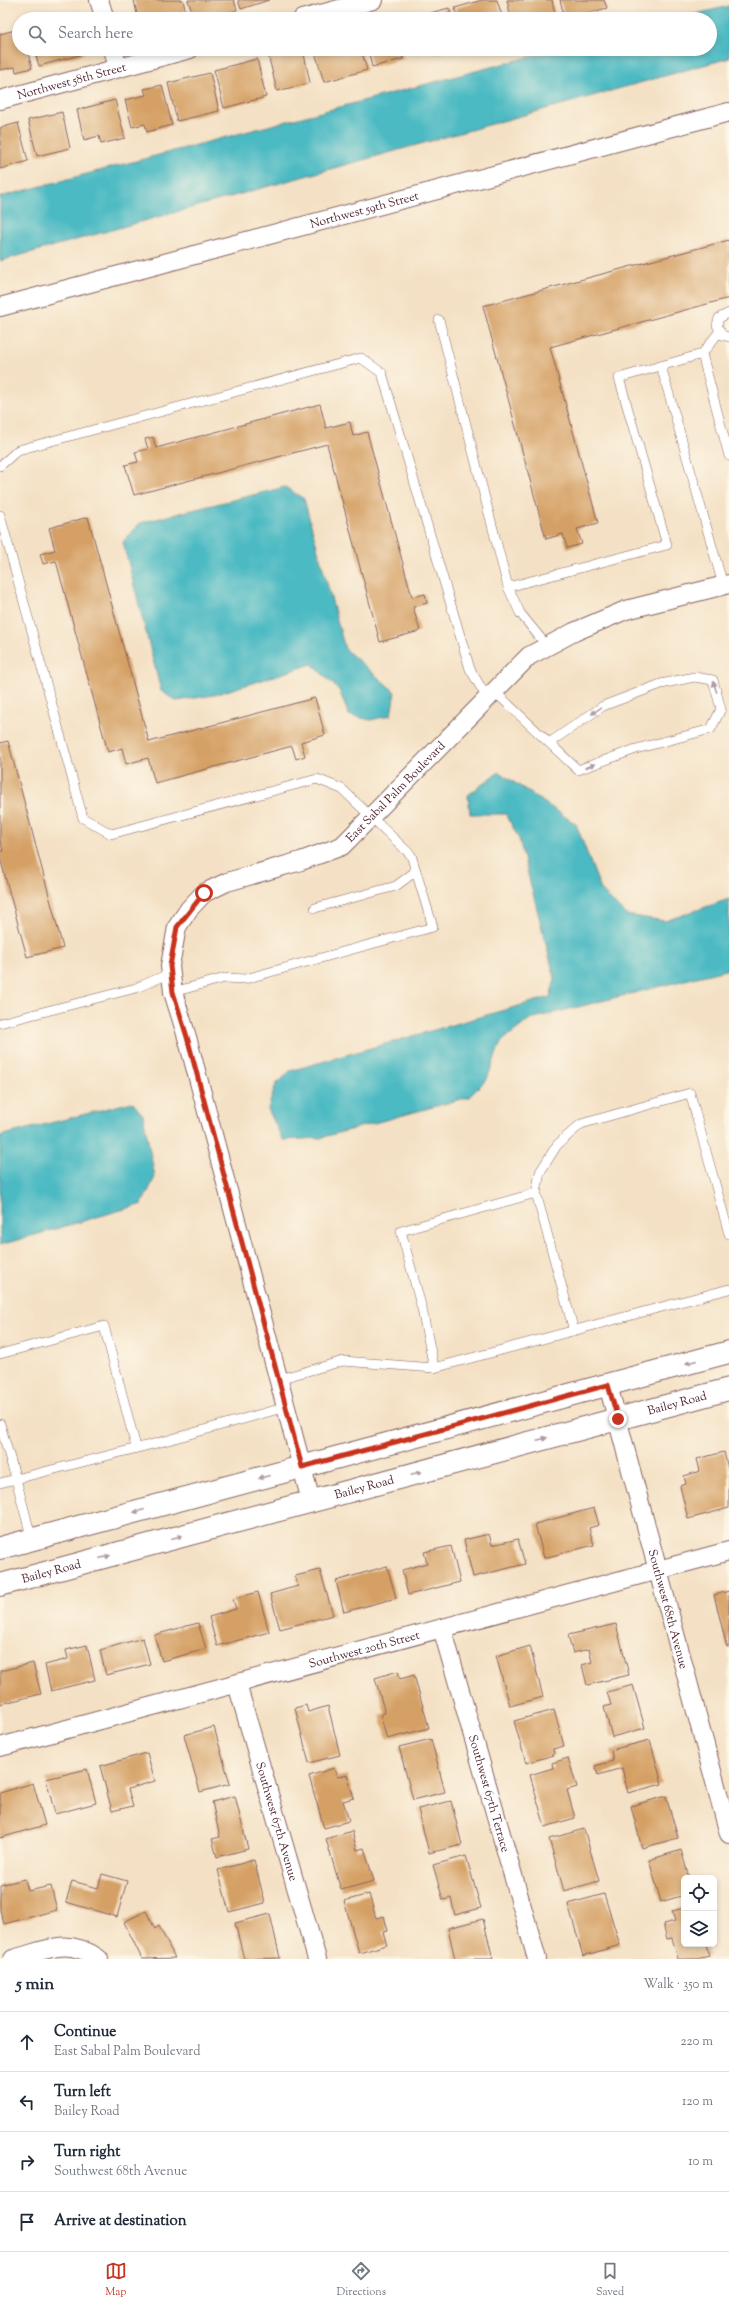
<!DOCTYPE html>
<html lang="en">
<head>
<meta charset="utf-8">
<style>
  :root { --surface:#fff; --page:#f2f2f3; --text:#1f2937; --muted:#747a83; --line:#e0e1e3; --accent:#c8321e }
  body { margin:0; font-family:"Sorts Mill Goudy",serif; background:var(--page); color:var(--text) }
  .controls { position:absolute; right:12px; bottom:12px; display:grid; overflow:hidden; border-radius:6px; box-shadow:0 2px 6px #0003 }
  .controls button { width:36px; height:36px; display:grid; place-items:center; padding:0; border:0; border-bottom:1px solid var(--line); background:var(--surface); color:var(--text); font:20px sans-serif }
  .stop { position:absolute; width:12px; height:12px; margin:-9px; border:3px solid #c8321e; border-radius:50%; background:#fff }
  .stop.end { background:#c8321e; border-color:#fff; box-shadow:0 1px 4px #0008 }
  .list { margin:0; padding:0; list-style:none }
  h2 { display:flex; justify-content:space-between; align-items:center; height:52px; margin:0; padding:0 16px; font-size:17px }
  h2 small { font-size:13px; font-weight:400; color:var(--muted) }
  .list li { display:grid; grid-template-columns:26px 1fr auto; gap:12px; align-items:center; box-sizing:border-box; height:60px; padding:0 16px; border-top:1px solid var(--line) }
  .list b { display:block; font-size:15px; white-space:nowrap }
  .list p { margin:0; font-size:13px; white-space:nowrap; color:var(--muted) }
  .list em { font-size:13px; font-style:normal; color:var(--muted) }
  .icon { flex:none; width:22px; height:22px; fill:none; stroke:currentColor; stroke-width:2; stroke-linecap:round; stroke-linejoin:round }
  .map { position:relative; flex:none; width:729px; height:1959px; overflow:hidden }
  .search { position:absolute; background:var(--surface); box-shadow:0 2px 6px #0003; left:12px; right:12px; top:12px; height:44px; display:flex; align-items:center; gap:10px; box-sizing:border-box; padding:0 14px; border-radius:22px; color:var(--muted); font-size:15px }
  .sheet { height:292px; background:var(--surface) }
  nav { display:flex; justify-content:space-around; align-items:center; box-sizing:border-box; height:56px; border-top:1px solid var(--line); background:var(--surface); font-size:11px; color:var(--muted) }
  nav a { display:grid; justify-items:center; gap:2px }
  nav .on { color:var(--accent) }
  .map>svg:first-child { display:block }
  .water { fill:#4bbac3; stroke:#4a6c77 }
  .building { fill:#d5a065 }
  .lines { fill:none; stroke-linecap:round; stroke-linejoin:round }
  .service-casing { stroke:#866361; stroke-width:10 }
  .minor-casing { stroke:#866361; stroke-width:20 }
  .tertiary-casing { stroke:#866361; stroke-width:24 }
  .service { stroke:#fff; stroke-width:9 }
  .minor { stroke:#fff; stroke-width:18 }
  .tertiary { stroke:#fff; stroke-width:22 }
  .oneway { fill:#ae9aa0 }
  .route { stroke:#c8321e; stroke-width:5 }
  .labels { text-anchor:middle; stroke-width:3; stroke-linejoin:round; paint-order:stroke }
  .street-label { font-size:12px; fill:#4a1f2b; stroke:#fcf5e5 }
</style>
</head>
<body>
<div class="map">
<svg width="729" height="1959" viewBox="0 0 729 1959">
  <rect width="100%" height="100%" fill="#fcf5e5"/>
  <filter id="ink" filterUnits="userSpaceOnUse"><feTurbulence type="fractalNoise" baseFrequency=".025" numOctaves="2"/><feDisplacementMap in="SourceGraphic" scale="8" xChannelSelector="R" yChannelSelector="G"/><feConvolveMatrix kernelMatrix="1 2 1 2 8 2 1 2 1" color-interpolation-filters="sRGB"/></filter>
  <filter id="wash" filterUnits="userSpaceOnUse"><feTurbulence type="fractalNoise" baseFrequency=".012" numOctaves="4" result="noise"/><feDisplacementMap in="SourceGraphic" scale="16" xChannelSelector="R" yChannelSelector="G"/><feGaussianBlur stdDeviation="0.9" result="paint"/><feColorMatrix in="noise" values="0 0 0 0 0 0 0 0 0 0 0 0 0 0 0 0 0 1.4 0 .05"/><feComposite in="paint" operator="in"/></filter>
  <g filter="url(#wash)">
    <rect width="100%" height="100%" fill="#f4e1c5"/>
    <g class="water">
      <polygon points="729,6 729,58 0,261 0,197 559,49 710,49 710,19 675,19"/>
      <polygon points="285,487 304,499 345,649 395,692 391,715 371,720 349,715 339,690 312,664 214,695 176,701 161,691 123,542 140,523"/>
      <polygon points="499,772 576,824 601,890 626,915 665,921 729,899 729,969 530,1019 501,1042 487,1079 469,1097 320,1138 283,1140 268,1109 276,1084 290,1071 550,997 555,979 519,839 506,814 470,814 468,795"/>
      <polygon points="132,1102 143,1115 155,1177 142,1204 0,1245 0,1136"/>
    </g>
    <g id="blocks">
      <g class="building">
        <polygon points="134,0 183,0 187,19 138,19"/>
        <polygon points="188,0 234,0 237,10 207,19 194,19"/>
        <polygon points="238,0 269,0 241,9"/>
        <polygon points="482,0 497,0 503,19 458,19 455,8"/>
        <polygon points="507,0 552,0 556,19 511,19"/>
        <polygon points="560,0 604,0 607,8 565,19"/>
        <polygon points="449,8 452,19 428,19 426,14"/>
        <polygon points="19,29 19,49 27,49 32,68 16,72 15,67 0,70 0,34"/>
        <polygon points="34,49 82,49 83,54 39,66"/>
        <polygon points="293,49 303,49 310,83 277,91 268,54"/>
        <polygon points="314,49 361,49 367,70 324,82"/>
        <polygon points="368,49 401,49 403,59 372,67"/>
        <polygon points="434,49 454,49 435,54"/>
        <polygon points="257,59 266,97 224,108 214,70"/>
        <polygon points="210,73 219,111 177,121 168,83"/>
        <polygon points="162,85 172,125 147,132 145,124 132,127 125,100 146,95 144,89"/>
        <polygon points="115,100 125,138 101,144 99,136 84,140 77,110"/>
        <polygon points="62,112 70,148 37,156 28,120"/>
        <polygon points="18,123 28,161 0,169 0,128"/>
        <polygon points="729,240 729,298 550,347 598,523 577,529 582,544 567,548 563,534 546,539 483,306"/>
        <polygon points="320,404 326,428 350,422 353,436 367,432 412,597 425,594 427,603 413,607 420,631 380,642 327,444 134,495 125,465 138,462 135,452 148,449 145,439 153,437 156,448"/>
        <polygon points="88,517 149,742 315,698 325,735 301,742 305,756 296,759 292,746 155,783 148,758 126,764 122,748 108,752 56,561 43,564 40,554 55,550 49,528"/>
        <polygon points="8,741 63,948 27,957 0,858 0,851 3,851 0,840 0,743"/>
        <polygon points="724,1452 729,1473 729,1508 688,1519 680,1486 686,1484 684,1476 700,1471 697,1459"/>
        <polygon points="594,1508 599,1525 589,1528 594,1545 544,1558 535,1524"/>
        <polygon points="489,1534 492,1545 518,1539 525,1564 473,1577 464,1540"/>
        <polygon points="451,1546 460,1582 408,1595 402,1570 427,1563 424,1552"/>
        <polygon points="387,1566 396,1598 344,1612 336,1581"/>
        <polygon points="320,1570 333,1615 280,1629 270,1594 298,1586 295,1576"/>
        <polygon points="729,1591 729,1647 727,1647 714,1595"/>
        <polygon points="258,1592 269,1632 217,1646 209,1617 236,1609 233,1599"/>
        <polygon points="198,1623 206,1649 162,1661 154,1635"/>
        <polygon points="616,1624 629,1675 587,1685 582,1665 592,1662 589,1649 573,1653 568,1635"/>
        <polygon points="143,1638 150,1664 106,1675 100,1650"/>
        <polygon points="87,1645 95,1680 51,1691 45,1665 68,1659 66,1650"/>
        <polygon points="530,1646 543,1697 510,1706 496,1656"/>
        <polygon points="33,1663 41,1694 0,1704 0,1671"/>
        <polygon points="398,1671 400,1679 414,1675 429,1728 387,1739 380,1715 385,1713 375,1678"/>
        <polygon points="633,1685 645,1728 612,1737 604,1707 611,1705 607,1692"/>
        <polygon points="306,1705 308,1712 328,1706 340,1755 309,1763 295,1708"/>
        <polygon points="554,1710 564,1746 553,1749 554,1755 526,1763 514,1721"/>
        <polygon points="214,1727 230,1784 200,1792 184,1735"/>
        <polygon points="431,1739 445,1792 413,1800 399,1747"/>
        <polygon points="650,1740 662,1784 628,1793 622,1768 598,1775 595,1766 613,1761 611,1750"/>
        <polygon points="147,1753 155,1781 128,1789 133,1806 112,1811 100,1766"/>
        <polygon points="568,1758 577,1787 567,1790 575,1818 545,1827 530,1775 553,1768 552,1763"/>
        <polygon points="334,1768 337,1777 347,1775 354,1798 343,1801 349,1821 324,1828 309,1776"/>
        <polygon points="87,1769 96,1803 55,1814 46,1779"/>
        <polygon points="33,1783 45,1825 0,1838 0,1793"/>
        <polygon points="235,1796 248,1849 217,1857 212,1839 220,1837 212,1802"/>
        <polygon points="666,1796 678,1838 642,1848 631,1806"/>
        <polygon points="451,1801 462,1845 429,1853 418,1809"/>
        <polygon points="584,1829 599,1881 564,1891 549,1839"/>
        <polygon points="352,1831 357,1850 364,1848 374,1881 341,1890 326,1839"/>
        <polygon points="681,1850 689,1878 684,1878 684,1895 661,1902 649,1860"/>
        <polygon points="466,1856 481,1908 455,1915 451,1898 443,1900 433,1865"/>
        <polygon points="254,1860 265,1903 229,1912 218,1870"/>
        <polygon points="102,1874 127,1881 117,1917 66,1902 72,1881 98,1888"/>
        <polygon points="25,1879 28,1891 51,1886 57,1910 4,1924 0,1910 0,1885"/>
        <polygon points="369,1894 376,1918 384,1916 388,1931 383,1932 387,1945 359,1953 344,1901"/>
        <polygon points="604,1894 620,1945 583,1956 568,1904"/>
        <polygon points="684,1908 684,1944 706,1944 709,1956 697,1959 678,1959 672,1938 667,1939 663,1924 675,1921 672,1911"/>
        <polygon points="146,1911 155,1929 159,1926 175,1958 142,1959 124,1922"/>
        <polygon points="270,1914 280,1958 244,1959 235,1923"/>
        <polygon points="483,1919 493,1959 455,1959 448,1928"/>
      </g>
    </g>
  </g>
  <g filter="url(#ink)">
    <use href="#blocks" fill-opacity="0" stroke="#866361" stroke-width="1"/>
    <g class="lines">
      <defs>
        <g id="service">
          <polyline points="729,313 719,318 717,325 722,335 729,337"/>
          <polyline points="439,320 508,587 667,545 619,378 702,354 729,456"/>
          <polyline points="702,354 719,332"/>
          <polyline points="661,366 723,585"/>
          <polyline points="0,466 18,450 361,358 382,373 470,669 487,698"/>
          <polyline points="0,515 83,818 111,834 317,779 342,789 411,855 433,927 245,979 225,978 173,992"/>
          <polyline points="508,587 520,613 547,646"/>
          <polyline points="494,691 578,770 636,749 711,729 721,709 713,680 694,677 661,684 603,706 549,743"/>
          <polyline points="315,908 396,886 416,871"/>
          <polyline points="0,1023 136,988 171,973"/>
          <polyline points="536,1193 540,1172 557,1145 581,1124 690,1093 729,1234"/>
          <polyline points="0,1354 104,1326 136,1447"/>
          <polyline points="434,1368 422,1309 401,1231 536,1193 574,1331"/>
          <polyline points="279,1379 343,1361 434,1368 729,1289"/>
          <polyline points="0,1424 16,1479 161,1442 286,1407"/>
          <polyline points="0,1483 16,1479 32,1540"/>
        </g>
        <g id="minor">
          <polyline points="99,0 105,19"/>
          <polyline points="302,19 373,0"/>
          <polyline points="113,49 118,68"/>
          <path id="s1" d="M 0,100 L 190,49"/>
          <path id="s2" d="M 0,307 L 729,112"/>
          <path id="s3" d="M 608,1385 L 729,1834"/>
          <path id="s4" d="M 311,1501 L 187,1037 L 173,992 L 170,966 L 177,927 L 189,909 L 204,893 L 227,882 L 301,861 L 342,846 L 529,656 L 574,632 L 626,610 L 729,584"/>
          <path id="s5" d="M 442,1628 L 537,1959"/>
          <path id="s6" d="M 237,1684 L 317,1959"/>
          <path id="s7" d="M 0,1747 L 729,1551"/>
          <path d="M 13,1959 C 47,1950 67,1936 99,1959"/>
        </g>
        <g id="tertiary">
          <polyline points="0,1548 729,1352"/>
          <path id="s8" d="M 0,1585 L 729,1389"/>
        </g>
      </defs>
      <use href="#service" class="service-casing"/>
      <use href="#minor" class="minor-casing"/>
      <use href="#tertiary" class="tertiary-casing"/>
      <use href="#service" class="service"/>
      <use href="#minor" class="minor"/>
      <use href="#tertiary" class="tertiary"/>
    </g>
    <defs><path id="oneway-solid" d="M-6-.8H1V-3.2L6.5 0L1 3.2V.8H-6Z"/></defs>
    <g class="oneway">
      <use href="#oneway-solid" transform="translate(715 687) rotate(-107)"/>
      <use href="#oneway-solid" transform="translate(596 711) rotate(146)"/>
      <use href="#oneway-solid" transform="translate(590 766) rotate(-20)"/>
      <use href="#oneway-solid" transform="translate(691 1362) rotate(165)"/>
      <use href="#oneway-solid" transform="translate(542 1439) rotate(-15)"/>
      <use href="#oneway-solid" transform="translate(416 1473) rotate(-15)"/>
      <use href="#oneway-solid" transform="translate(264 1477) rotate(165)"/>
      <use href="#oneway-solid" transform="translate(139 1511) rotate(165)"/>
      <use href="#oneway-solid" transform="translate(177 1537) rotate(-15)"/>
      <use href="#oneway-solid" transform="translate(105 1557) rotate(-15)"/>
    </g>
  </g>
  <g class="lines" filter="url(#ink)">
    <polyline class="route" points="204,893 177,927 170,966 173,992 187,1037 302,1467 608,1385 618,1419"/>
  </g>
  <g class="labels">
    <g class="street-label">
      <text dy="4" stroke="none"><textPath href="#s1" startOffset="74">Northwest 58th Street</textPath></text>
      <text dy="4" stroke="none"><textPath href="#s2" startOffset="377">Northwest 59th Street</textPath></text>
      <text dy="4" stroke="none"><textPath href="#s4" startOffset="859">East Sabal Palm Boulevard</textPath></text>
      <text dy="4" stroke="none"><textPath href="#s8" startOffset="701">Bailey Road</textPath></text>
      <text dy="4" stroke="none"><textPath href="#s8" startOffset="377">Bailey Road</textPath></text>
      <text dy="4" stroke="none"><textPath href="#s8" startOffset="53">Bailey Road</textPath></text>
      <text dy="4" stroke="none"><textPath href="#s3" startOffset="232">Southwest 68th Avenue</textPath></text>
      <text dy="4" stroke="none"><textPath href="#s7" startOffset="377">Southwest 20th Street</textPath></text>
      <text dy="4" stroke="none"><textPath href="#s5" startOffset="172">Southwest 67th Terrace</textPath></text>
      <text dy="4" stroke="none"><textPath href="#s6" startOffset="143">Southwest 67th Avenue</textPath></text>
    </g>
  </g>
</svg>
<div class="controls">
<button><svg class="icon" aria-label="locate" viewBox="0 0 24 24"><circle cx="12" cy="12" r="6"/><path d="M12 2v4M12 18v4M2 12h4M18 12h4"/></svg></button>
<button><svg class="icon" aria-label="layers" viewBox="0 0 24 24"><path d="M12 4l9 5-9 5-9-5zM3 14l9 5 9-5"/></svg></button>
</div>
<div class="stop" style="left:204px;top:893px"></div>
<div class="stop end" style="left:618px;top:1419px"></div>
<div class="search"><svg class="icon" aria-label="search" viewBox="0 0 24 24"><circle cx="10" cy="10" r="6"/><path d="M15 15l6 6"/></svg>Search here</div>
</div>
<section class="sheet">
<h2>5 min<small>Walk · 350 m</small></h2>
<ul class="list">
<li><svg class="icon" aria-label="ahead" viewBox="0 0 24 24"><path d="M12 20V5M6 11l6-6 6 6"/></svg><div><b>Continue</b><p>East Sabal Palm Boulevard</p></div><em>220 m</em></li>
<li><svg class="icon" aria-label="left" viewBox="0 0 24 24"><path d="M17 20v-9H6M10 6l-5 5 5 5"/></svg><div><b>Turn left</b><p>Bailey Road</p></div><em>120 m</em></li>
<li><svg class="icon" aria-label="right" viewBox="0 0 24 24"><path d="M7 20v-9h11M14 6l5 5-5 5"/></svg><div><b>Turn right</b><p>Southwest 68th Avenue</p></div><em>10 m</em></li>
<li><svg class="icon" aria-label="arrive" viewBox="0 0 24 24"><path d="M6 21V4h12l-3 4 3 4H6"/></svg><div><b>Arrive at destination</b></div></li>
</ul>
</section>
<nav>
<a class="on"><svg class="icon" aria-label="map" viewBox="0 0 24 24"><path d="M3 6l6-2 6 2 6-2v14l-6 2-6-2-6 2zM9 4v14M15 6v14"/></svg>Map</a>
<a><svg class="icon" aria-label="directions" viewBox="0 0 24 24"><path d="M12 3l9 9-9 9-9-9zM9 14v-3h6M13 9l2 2-2 2"/></svg>Directions</a>
<a><svg class="icon" aria-label="saved" viewBox="0 0 24 24"><path d="M7 4h10v16l-5-4-5 4z"/></svg>Saved</a>
</nav>
</body>
</html>
